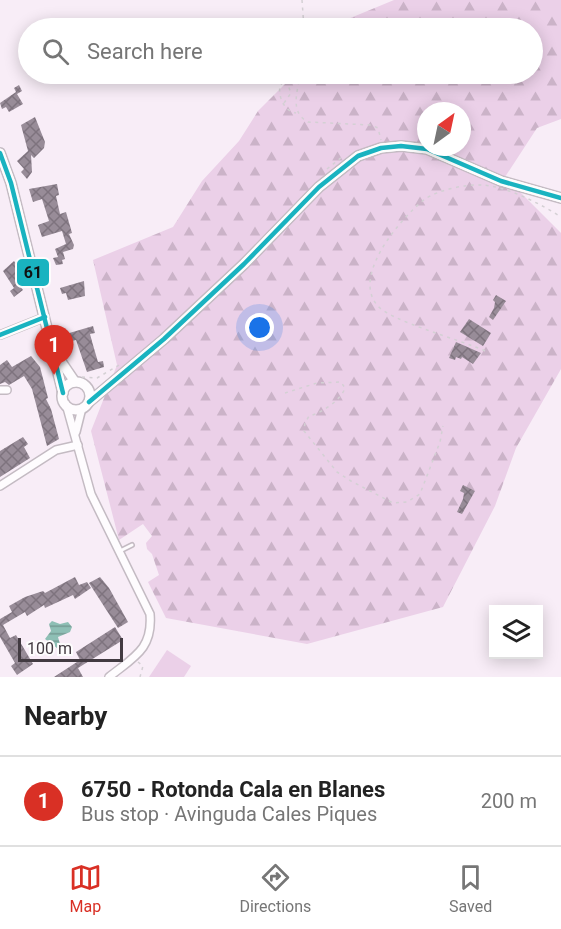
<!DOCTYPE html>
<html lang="en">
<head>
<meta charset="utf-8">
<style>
  :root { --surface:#fff; --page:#f2f2f2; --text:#222; --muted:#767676; --line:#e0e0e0; --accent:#d93025 }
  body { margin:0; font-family:Roboto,sans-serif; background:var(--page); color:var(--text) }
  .controls { position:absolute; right:18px; bottom:18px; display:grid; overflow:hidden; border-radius:0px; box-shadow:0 3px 15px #0003 }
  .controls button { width:54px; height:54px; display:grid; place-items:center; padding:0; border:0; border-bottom:2px solid var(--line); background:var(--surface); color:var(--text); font:30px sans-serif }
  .compass { position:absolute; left:417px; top:102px; width:54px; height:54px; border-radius:50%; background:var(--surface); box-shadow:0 3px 15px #0003; rotate:33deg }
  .scale { position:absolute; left:18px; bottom:15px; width:105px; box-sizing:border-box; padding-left:6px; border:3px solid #423a41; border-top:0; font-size:16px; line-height:21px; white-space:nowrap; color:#423a41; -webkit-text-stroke:4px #fdfdfd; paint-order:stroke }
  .you { position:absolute; left:260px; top:328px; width:21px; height:21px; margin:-15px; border:4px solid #fff; border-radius:50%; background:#1a73e8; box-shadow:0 0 0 9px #1a73e833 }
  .badge { display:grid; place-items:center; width:39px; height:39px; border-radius:50%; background:var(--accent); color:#fff; font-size:20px; font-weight:700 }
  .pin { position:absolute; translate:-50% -50px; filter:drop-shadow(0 2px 3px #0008) }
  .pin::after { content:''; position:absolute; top:32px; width:21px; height:18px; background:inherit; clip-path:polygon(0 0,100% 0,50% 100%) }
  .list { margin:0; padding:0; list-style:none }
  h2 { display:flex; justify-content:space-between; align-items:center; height:78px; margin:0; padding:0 24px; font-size:26px }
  h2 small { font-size:20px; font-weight:400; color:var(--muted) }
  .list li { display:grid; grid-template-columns:39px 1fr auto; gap:18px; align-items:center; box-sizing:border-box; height:90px; padding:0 24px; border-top:2px solid var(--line) }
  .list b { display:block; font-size:22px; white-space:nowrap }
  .list p { margin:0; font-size:20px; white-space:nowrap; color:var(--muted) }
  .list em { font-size:20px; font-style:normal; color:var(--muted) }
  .icon { flex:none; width:33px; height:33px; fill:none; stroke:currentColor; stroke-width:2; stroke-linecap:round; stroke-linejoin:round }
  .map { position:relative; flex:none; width:561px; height:677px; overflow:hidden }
  .search { position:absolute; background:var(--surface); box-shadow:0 3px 15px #0003; left:18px; right:18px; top:18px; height:66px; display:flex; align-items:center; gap:15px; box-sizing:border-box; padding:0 21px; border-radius:33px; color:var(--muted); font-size:22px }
  .sheet { height:168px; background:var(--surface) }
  nav { display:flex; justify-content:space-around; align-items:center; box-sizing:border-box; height:84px; border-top:2px solid var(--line); background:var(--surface); font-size:16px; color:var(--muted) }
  nav a { display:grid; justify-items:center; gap:3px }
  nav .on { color:var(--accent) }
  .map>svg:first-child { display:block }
  .grass { fill:#ebd0e8 }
  .forest { fill:url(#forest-firs); fill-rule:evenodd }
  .water { fill:url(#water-rules) }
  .building { fill:url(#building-cross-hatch) }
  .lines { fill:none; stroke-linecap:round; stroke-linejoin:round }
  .lane-casing { stroke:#c4bbc3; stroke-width:6 }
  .street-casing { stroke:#c4bbc3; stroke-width:10 }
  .secondary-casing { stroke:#c4bbc3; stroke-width:12 }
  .path { stroke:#d4d0d4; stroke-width:1.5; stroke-dasharray:3 4.5; stroke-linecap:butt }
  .lane { stroke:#fefcfe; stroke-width:3 }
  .street { stroke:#fefcfe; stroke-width:7 }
  .secondary { stroke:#fefcfe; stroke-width:9 }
  .bus-1-casing { stroke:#fdfdfd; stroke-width:9 }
  .bus-1 { stroke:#19b3c0; stroke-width:4.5 }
  .line-badge { stroke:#fdfdfd; stroke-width:2 }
  .pale-badge-label { font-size:16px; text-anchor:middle; font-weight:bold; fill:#111 }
</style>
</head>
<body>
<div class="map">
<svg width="561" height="677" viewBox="0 0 561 677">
  <defs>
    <pattern id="forest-firs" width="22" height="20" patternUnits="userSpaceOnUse" patternTransform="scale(1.5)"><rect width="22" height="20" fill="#ebd0e8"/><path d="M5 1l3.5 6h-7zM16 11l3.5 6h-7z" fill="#cbb3c8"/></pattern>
    <pattern id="water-rules" width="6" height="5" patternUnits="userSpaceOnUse" patternTransform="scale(1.5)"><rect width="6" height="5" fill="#8ebfb5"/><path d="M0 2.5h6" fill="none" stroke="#769c95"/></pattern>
    <pattern id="building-cross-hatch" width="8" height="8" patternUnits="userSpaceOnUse" patternTransform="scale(1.5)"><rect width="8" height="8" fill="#988c98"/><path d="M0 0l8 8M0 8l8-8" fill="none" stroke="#7e737e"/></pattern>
  </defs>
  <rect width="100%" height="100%" fill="#f8edf7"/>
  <polygon class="grass" points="167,650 191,666 184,677 149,677"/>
  <path class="forest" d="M 394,0 L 561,0 L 561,119 L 537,128 L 505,177 L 561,233 L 561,369 L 516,448 L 495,506 L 443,607 L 307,644 L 166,618 L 148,582 L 159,575 L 152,554 L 147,549 L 146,543 L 152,536 L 143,524 L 119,540 L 91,431 L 117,365 L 93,260 L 173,227 L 202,181 L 239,141 L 258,111 L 295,74 L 532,74 L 532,28 L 339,28 L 348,19 ZM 426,111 L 462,111 L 462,147 L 426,147 Z"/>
  <polygon class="water" points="52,621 60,624 68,622 72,627 70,632 58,637 60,644 57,648 45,639 51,631 49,624"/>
  <g class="building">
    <polygon points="19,85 22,91 17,94 23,104 9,112 6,107 2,109 0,103 16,92 14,88"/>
    <polygon points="35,117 45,142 44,148 34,158 31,155 32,172 27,179 21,172 24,169 17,161 28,151 21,125"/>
    <polygon points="57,184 59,195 56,196 60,214 66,212 72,233 69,234 74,245 73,249 63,252 65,259 62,260 63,264 56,265 53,258 58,257 55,249 66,244 62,231 42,237 38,225 49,221 42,199 33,202 29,189"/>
    <polygon points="14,261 21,271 18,273 23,283 19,285 23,290 14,297 10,291 14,288 3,271"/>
    <polygon points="84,281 85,296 68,300 66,293 62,294 60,288"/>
    <polygon points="496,295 506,301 493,320 489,317 494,308 495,302 493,300"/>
    <polygon points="469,319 491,333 483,346 460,332"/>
    <polygon points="93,326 95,333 90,334 93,345 98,362 103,361 104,367 87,372 76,340 68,342 66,334"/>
    <polygon points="456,342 481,353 473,364 462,357 461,359 456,357 455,360 449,358"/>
    <polygon points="31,356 40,367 48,398 46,399 51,409 59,439 47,446 32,389 24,376 9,385 5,382 0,384 0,365 7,360 12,367"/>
    <polygon points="23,437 28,444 24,447 30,458 0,477 0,451"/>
    <polygon points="463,485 475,491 462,514 457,512 463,499 464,493 460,491"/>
    <polygon points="75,577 79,585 87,582 91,588 75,599 73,595 45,608 44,605 27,616 25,612 3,625 10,638 16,635 33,664 17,675 11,666 15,663 0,637 0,619 12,612 9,606 25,597 43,591 45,593"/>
    <polygon points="100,577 109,588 128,622 118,628 89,583"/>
    <polygon points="115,627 123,640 78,668 83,677 54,677 80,660 76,652"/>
  </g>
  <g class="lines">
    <defs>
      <polyline id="lane" points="120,551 132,545"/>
      <g id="street">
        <polyline points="0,335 45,317"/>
        <polyline points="0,390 7,390"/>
        <path d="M 66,404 L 91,494 L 150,614 C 153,649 134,657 109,677"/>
        <polyline points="76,432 82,408"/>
        <polyline points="0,486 56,450 78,445"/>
      </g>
      <g id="secondary">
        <polyline points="0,153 11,183 63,393"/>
        <polyline points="58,357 75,382"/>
        <circle cx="76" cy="396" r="14"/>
        <polyline points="89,402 164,339 244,264 319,187 358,156 381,148 401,146 427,149 501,181 561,198"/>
      </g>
    </defs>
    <use href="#lane" class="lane-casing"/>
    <use href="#street" class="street-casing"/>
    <use href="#secondary" class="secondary-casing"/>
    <g class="path">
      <polyline points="302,0 304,28"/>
      <path d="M 300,74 C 298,91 289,112 308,122 L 371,125 L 378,128 L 381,140"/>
      <polyline points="287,80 290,81 293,74"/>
      <path d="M 284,103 L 291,93 L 286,80 L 280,85 C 278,97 284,111 296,113"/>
      <polyline points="327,169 342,157"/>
      <path d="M 485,351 C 462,340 389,321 377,305 C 352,275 400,219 425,199 C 438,190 466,184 482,185 C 506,186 541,204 561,217"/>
      <polyline points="82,377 97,378 121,364"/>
      <path d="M 285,393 L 317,383 L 341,382 L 345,388 C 341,400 322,413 309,416 L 305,423 L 304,431 L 337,472 L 351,481 L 393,503 L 407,502 L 420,494 L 440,442 L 443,426"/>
      <polyline points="138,662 143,666 140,677"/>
    </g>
    <use href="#lane" class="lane"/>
    <use href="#street" class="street"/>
    <use href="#secondary" class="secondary"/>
    <defs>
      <g id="bus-1">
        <polyline points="0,153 11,183 63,393"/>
        <polyline points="0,335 45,317"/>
        <polyline points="89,402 164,339 244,264 319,187 358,156 381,148 401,146 427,149 501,181 561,198"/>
      </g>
    </defs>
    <use href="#bus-1" class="bus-1-casing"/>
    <use href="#bus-1" class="bus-1"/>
  </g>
  <rect class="line-badge" x="16" y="258" width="34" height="29" rx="6" fill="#19b3c0"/>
  <g class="pale-badge-label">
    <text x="33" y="278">61</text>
  </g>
</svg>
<div class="controls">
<button><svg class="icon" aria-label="layers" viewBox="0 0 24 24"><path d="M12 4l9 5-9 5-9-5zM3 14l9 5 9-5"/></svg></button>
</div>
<svg class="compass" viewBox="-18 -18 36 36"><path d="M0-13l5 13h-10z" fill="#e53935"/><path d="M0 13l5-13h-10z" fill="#767676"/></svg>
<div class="scale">100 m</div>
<div class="you"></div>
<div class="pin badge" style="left:54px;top:375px">1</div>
<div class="search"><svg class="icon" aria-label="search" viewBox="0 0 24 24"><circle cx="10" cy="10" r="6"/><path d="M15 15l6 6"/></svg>Search here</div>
</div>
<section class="sheet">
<h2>Nearby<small></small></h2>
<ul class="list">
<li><span class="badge">1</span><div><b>6750 - Rotonda Cala en Blanes</b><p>Bus stop · Avinguda Cales Piques</p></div><em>200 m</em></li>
</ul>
</section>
<nav>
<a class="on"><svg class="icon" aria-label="map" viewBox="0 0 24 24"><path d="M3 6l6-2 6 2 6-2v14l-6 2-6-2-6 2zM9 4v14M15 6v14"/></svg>Map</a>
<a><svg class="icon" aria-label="directions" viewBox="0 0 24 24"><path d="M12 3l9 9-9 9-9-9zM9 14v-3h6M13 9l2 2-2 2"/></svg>Directions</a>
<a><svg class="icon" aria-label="saved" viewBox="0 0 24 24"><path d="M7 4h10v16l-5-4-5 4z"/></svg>Saved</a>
</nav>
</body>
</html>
